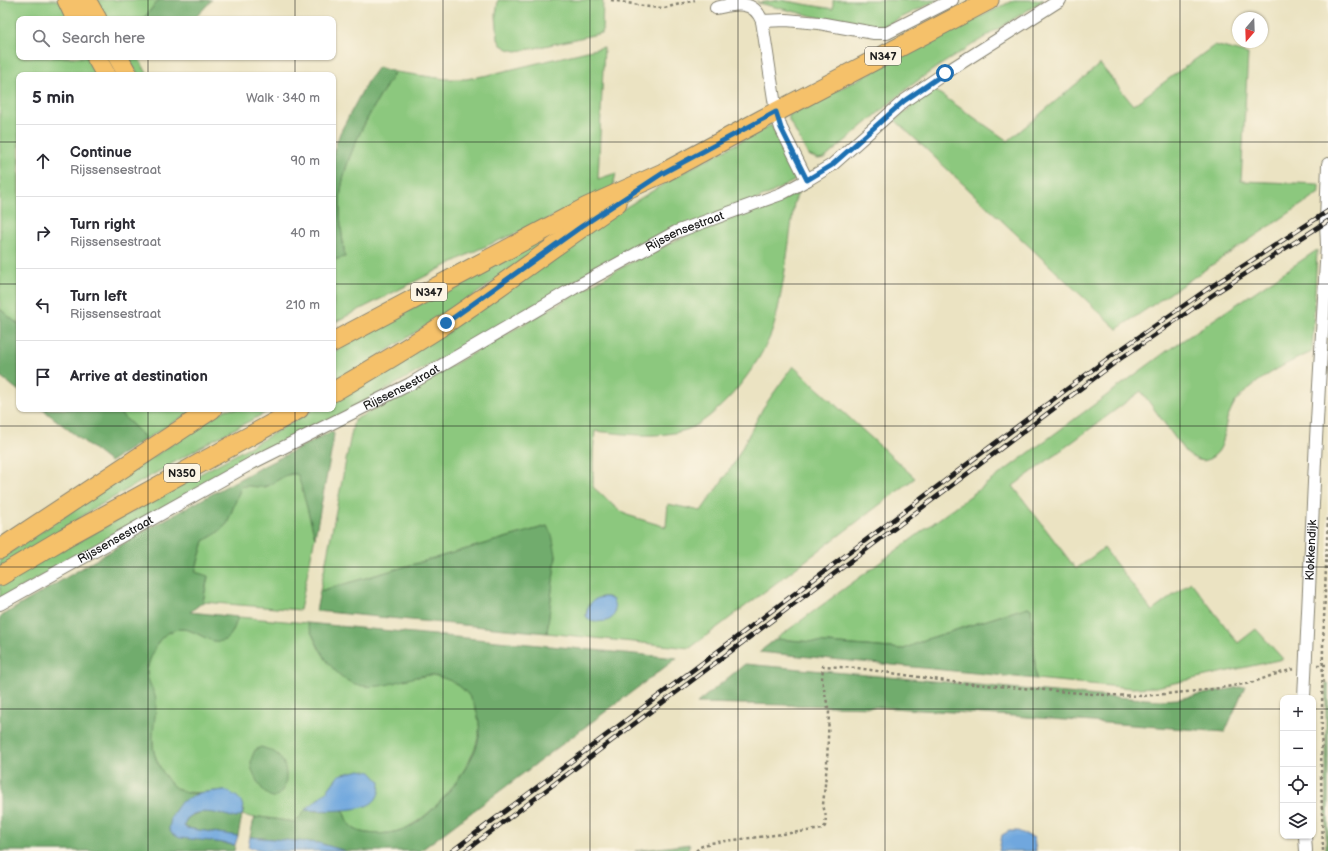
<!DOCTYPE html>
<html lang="en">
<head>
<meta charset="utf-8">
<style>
  :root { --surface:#fff; --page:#f2f2f3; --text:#2b2b33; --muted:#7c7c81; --line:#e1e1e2 }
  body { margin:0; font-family:"Balsamiq Sans",sans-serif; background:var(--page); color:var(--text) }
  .controls { position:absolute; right:12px; bottom:12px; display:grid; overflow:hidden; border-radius:8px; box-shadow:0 1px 3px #0004 }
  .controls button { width:36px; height:36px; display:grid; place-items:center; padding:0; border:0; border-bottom:1px solid var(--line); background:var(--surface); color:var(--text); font:20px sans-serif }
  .compass { position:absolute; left:1232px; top:12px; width:36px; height:36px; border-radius:50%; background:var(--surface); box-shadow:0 1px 3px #0004; rotate:199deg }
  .stop { position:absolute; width:12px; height:12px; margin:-9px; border:3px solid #1f6fb2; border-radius:50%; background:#fff }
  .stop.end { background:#1f6fb2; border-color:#fff; box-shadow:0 1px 4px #0008 }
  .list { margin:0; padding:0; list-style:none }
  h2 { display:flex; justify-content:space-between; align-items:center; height:52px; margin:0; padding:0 16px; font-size:17px }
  h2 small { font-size:13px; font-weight:400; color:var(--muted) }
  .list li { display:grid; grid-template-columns:26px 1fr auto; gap:12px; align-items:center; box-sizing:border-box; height:72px; padding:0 16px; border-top:1px solid var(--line) }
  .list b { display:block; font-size:15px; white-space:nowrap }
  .list p { margin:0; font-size:13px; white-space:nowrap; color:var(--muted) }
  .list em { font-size:13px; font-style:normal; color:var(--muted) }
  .icon { flex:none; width:22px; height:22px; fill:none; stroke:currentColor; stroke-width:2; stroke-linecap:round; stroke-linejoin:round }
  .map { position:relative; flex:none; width:1328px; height:851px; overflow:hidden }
  .search { position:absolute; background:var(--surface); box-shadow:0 1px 3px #0004; left:16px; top:16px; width:320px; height:44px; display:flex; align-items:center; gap:10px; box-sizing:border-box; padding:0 14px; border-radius:8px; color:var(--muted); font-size:15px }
  .panel { position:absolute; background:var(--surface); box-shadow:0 1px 3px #0004; left:16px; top:72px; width:320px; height:340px; border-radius:8px }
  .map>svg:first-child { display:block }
  .green { fill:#8cc87e; stroke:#54724d; fill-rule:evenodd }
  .forest { fill:#71ac6d; stroke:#466444 }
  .water { fill:#6fa7de; stroke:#46627d }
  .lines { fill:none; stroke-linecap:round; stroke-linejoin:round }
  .minor-casing { stroke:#84806f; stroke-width:14 }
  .primary-casing { stroke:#84806f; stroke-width:21 }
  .path { stroke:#84806f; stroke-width:2.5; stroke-dasharray:3 3; stroke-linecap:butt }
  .minor { stroke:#fff; stroke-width:12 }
  .primary { stroke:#f5c16b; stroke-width:19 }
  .rail-casing { stroke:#1c1c1c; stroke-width:4.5 }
  .rail { stroke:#fcf5e5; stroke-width:3; stroke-dasharray:9; stroke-linecap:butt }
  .route { stroke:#1f6fb2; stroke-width:5 }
  .grid { fill:none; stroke:#1c1c1c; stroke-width:1; stroke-opacity:0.55 }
  .labels { text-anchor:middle; stroke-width:3; stroke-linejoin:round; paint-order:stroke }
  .shield { fill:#fcf5e5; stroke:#5f5d58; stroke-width:1 }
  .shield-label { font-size:11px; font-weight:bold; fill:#1c1c1c }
  .street-label { font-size:12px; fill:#1c1c1c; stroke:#fcf5e5 }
</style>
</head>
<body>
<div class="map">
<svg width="1328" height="851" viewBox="0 0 1328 851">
  <rect width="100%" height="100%" fill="#fcf5e5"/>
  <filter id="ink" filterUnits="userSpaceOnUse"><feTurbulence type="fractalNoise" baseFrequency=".025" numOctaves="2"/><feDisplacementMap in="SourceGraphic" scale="8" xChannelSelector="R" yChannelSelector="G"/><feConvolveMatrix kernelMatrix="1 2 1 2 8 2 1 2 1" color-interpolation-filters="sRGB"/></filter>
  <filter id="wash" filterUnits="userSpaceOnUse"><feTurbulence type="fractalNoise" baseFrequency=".012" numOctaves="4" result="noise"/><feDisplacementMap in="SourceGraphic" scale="16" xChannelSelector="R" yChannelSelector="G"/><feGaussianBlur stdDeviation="0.9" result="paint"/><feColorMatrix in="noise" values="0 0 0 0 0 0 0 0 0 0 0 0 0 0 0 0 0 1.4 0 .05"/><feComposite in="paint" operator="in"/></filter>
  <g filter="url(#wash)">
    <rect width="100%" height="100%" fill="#ebe3c2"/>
    <g class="green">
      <polygon points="0,0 61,0 70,19 19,19 19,57 90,57 99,75 19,75 19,325 0,309"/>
      <polygon points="93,0 159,0 143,19 104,19"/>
      <polygon points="498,0 603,0 602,33 531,49 516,51 508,49 501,45 498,39 496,15"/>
      <polygon points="757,0 758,3 780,0 833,9 833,0 938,0 884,26 821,18 758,3"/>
      <polygon points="1014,0 1044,0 934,69 909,87 825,158 818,159 808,155 789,120 789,115 948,33"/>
      <polygon points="1215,45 1248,54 1241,181 1319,184 1319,193 1117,329 895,120 933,89 1008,141 1100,64 1133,105"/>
      <path d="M 604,47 L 598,179 L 616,173 L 613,187 L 540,223 L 477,250 L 333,323 L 333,260 L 345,257 C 343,241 340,225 340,209 C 338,164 371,110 395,72 L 446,79 L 466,79 L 488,75 Z"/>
      <polygon points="127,57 138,57 148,75 138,75"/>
      <polygon points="771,125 798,172 794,181 769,194 586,275 356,407 0,599 0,582 68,547 269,436 314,409 333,409 333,398 605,220 682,173"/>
      <path d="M 798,193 L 794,203 C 790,236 786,268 780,299 C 777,314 774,330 767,343 C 757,363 743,383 727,400 C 716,411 701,425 686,430 C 656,439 625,434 595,431 L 593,453 L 593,487 L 614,506 L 627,515 L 666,527 L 668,504 L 701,511 L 733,465 L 763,408 L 793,366 L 915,478 L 690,648 L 547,633 L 556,555 L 547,526 L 320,591 L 354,420 L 392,400 L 626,265 C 648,254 670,243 692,233 C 727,218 763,208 798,193 ZM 603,597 L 607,597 L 613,600 L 586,616 C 587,605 593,598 603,597 Z"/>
      <polygon points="582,215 482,290 333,385 333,352"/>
      <path d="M 1317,250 L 1312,352 C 1288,362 1266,374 1246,391 C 1243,395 1238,398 1235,402 C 1232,407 1229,414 1227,419 C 1223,434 1226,450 1209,459 C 1202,464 1192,457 1186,453 L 1141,391 L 1013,486 L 1076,569 L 1104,548 L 1152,611 L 1191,582 L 1238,643 L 1256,629 L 1283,659 L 1156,687 L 1132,688 L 1036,679 L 1031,609 L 1028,607 L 924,640 L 904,649 L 776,639 L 1167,351 Z"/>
      <polygon points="115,409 196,409 146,439 137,429"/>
      <polygon points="227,409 273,409 213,440 90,511 0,573 0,559 213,417"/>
      <polygon points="296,473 299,475 315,537 300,610 203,602 208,577 195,572 204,541 217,533 227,524 241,487 245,485 265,487 273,483 284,476"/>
      <path d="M 238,617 L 307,623 L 319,649 L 417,677 C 422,677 427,675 432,675 C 445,676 458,683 467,693 C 477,704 482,724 478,738 C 471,768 439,809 413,824 C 399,833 382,835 366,833 C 352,831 346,823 343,809 L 359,808 L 339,775 L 327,791 L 305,810 L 301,816 L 295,822 L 260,817 L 255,818 L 242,815 L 244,809 L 224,790 C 180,795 171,797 154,753 L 147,673 C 149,655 160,627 182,629 C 192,629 200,637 208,638 C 215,639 223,636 230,635 Z"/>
      <rect x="1326" y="683" width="2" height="168"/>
    </g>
    <g class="forest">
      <polygon points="159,0 212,0 194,19 143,19"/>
      <path d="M 378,67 L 395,72 C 371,110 338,164 340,209 C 340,225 343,241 345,257 L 333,260 L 333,153 L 340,133 L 351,112 L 367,82 Z"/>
      <polygon points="0,309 19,325 19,391 0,376"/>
      <polygon points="42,409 115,409 137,429 146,439 110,462"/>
      <path d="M 332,431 L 334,434 L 332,448 L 315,537 L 298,475 C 288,470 276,483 266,486 C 258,489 249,484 241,487 L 227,524 L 217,533 L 204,541 L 195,572 L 208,576 L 203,602 L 190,612 L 238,617 C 235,625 232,639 222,641 C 205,645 191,621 170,632 C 162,636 158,641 155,649 C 152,656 147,664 147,672 C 147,683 157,693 156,704 C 155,729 147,746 161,769 C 171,786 178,795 199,793 C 184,801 174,805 170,823 L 210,841 L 235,845 L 234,851 L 0,851 L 0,617 L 146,530 L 256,470 Z"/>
      <polygon points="547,526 552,535 556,555 547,633 316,611 320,591"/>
      <polygon points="1028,607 1031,609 1036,679 759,652 776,639 904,649 924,640"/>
      <path d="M 307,623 L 677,658 L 420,851 L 345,851 L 319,843 L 250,837 L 253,823 L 255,818 L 260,817 L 295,822 L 301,816 L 305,810 L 317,811 L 343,809 C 346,823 352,831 366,833 C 382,835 399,833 413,825 C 437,811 474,765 479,737 C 480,728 479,718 476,710 C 471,694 459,683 443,678 C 439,677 435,675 431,675 C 403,676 376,696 348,681 C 327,669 317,644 307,623 Z"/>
      <polygon points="745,664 1099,696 1161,700 1178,699 1245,686 1225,732 1013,716 877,707 697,703"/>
      <path d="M 261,747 C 267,749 274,751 278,755 C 290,767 289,792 273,798 C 262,793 251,774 251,763 C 251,759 253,754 255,750 Z"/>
      <path d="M 206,812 L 217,812 L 236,818 L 242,815 L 238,836 L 192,829 L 184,826 C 186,815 197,813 206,812 Z"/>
      <polygon points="690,844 687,851 635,851"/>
    </g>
    <g class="water">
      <path d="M 603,597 L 607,597 L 613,600 C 620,621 606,624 589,620 L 586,616 C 587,605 593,598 603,597 Z"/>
      <path d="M 360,770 L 371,772 L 380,782 C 380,790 379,797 373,802 C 363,812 319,811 305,810 L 327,791 L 339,775 Z"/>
      <path d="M 224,790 C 236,795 246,800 242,815 L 236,818 C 222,814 187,804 184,826 L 186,828 L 192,829 L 238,836 L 235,845 L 210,841 L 180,838 L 172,834 L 169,829 L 171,818 L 174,812 L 181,802 L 199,793 Z"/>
      <polygon points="1009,831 1018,831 1034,838 1036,851 999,851 1002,835"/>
      <polygon points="250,837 319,843 345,851 266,851 248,847"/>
    </g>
  </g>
  <g filter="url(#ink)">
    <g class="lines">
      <defs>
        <g id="minor">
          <path d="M 716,8 C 736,3 754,0 762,21 L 776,112 L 781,128 L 807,180"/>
          <polyline points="762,21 786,20 819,23 874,33 887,33 952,0"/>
          <path id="s1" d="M 0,604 L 252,463 L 410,384 L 574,288 L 676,232 L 781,194 L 807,180 L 832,165 L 904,101 L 945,73 L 1060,0"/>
          <path id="s2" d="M 1304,698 L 1316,439 L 1327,245 L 1326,222 L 1328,164"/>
          <polyline points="1305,836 1306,851"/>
        </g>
        <g id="primary">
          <polyline points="67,0 76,19"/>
          <polyline points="86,0 97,19"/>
          <polyline points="96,57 106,75"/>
          <polyline points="118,57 128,75"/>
          <polyline points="333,342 587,207 663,173 761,120 989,0"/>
          <path d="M 333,392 C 371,370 408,348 445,324 C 503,285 559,242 617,203"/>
          <polyline points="0,549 212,409"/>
          <polyline points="0,576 64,538 299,409"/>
        </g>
      </defs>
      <use href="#minor" class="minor-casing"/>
      <use href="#primary" class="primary-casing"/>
      <g class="path">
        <polyline points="611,0 649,7 664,8 695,0"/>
        <polyline points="1317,665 1328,665"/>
        <polyline points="696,851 700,847 710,843 823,829 825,826 826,817 823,805 827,764 829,712 822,680 823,666 857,668 960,683 1106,695 1143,696 1207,690 1251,683 1273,675 1294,669"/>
        <polyline points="1323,851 1321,775 1323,646 1328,515"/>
      </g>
      <use href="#minor" class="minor"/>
      <use href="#primary" class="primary"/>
      <defs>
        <g id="rail">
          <polyline points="452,851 1107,359 1206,290 1328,211"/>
          <polyline points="465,851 1120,359 1217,292 1328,221"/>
        </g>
      </defs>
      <use href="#rail" class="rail-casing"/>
      <use href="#rail" class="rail"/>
    </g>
  </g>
  <g class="lines" filter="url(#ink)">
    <polyline class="route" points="446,323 582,226 663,173 776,112 781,128 807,180 832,165 904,101 945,73"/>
  </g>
  <path class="grid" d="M 148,0 L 148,19M 295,0 L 295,19M 443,0 L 443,851M 590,0 L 590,851M 738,0 L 738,851M 885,0 L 885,851M 1033,0 L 1033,851M 1180,0 L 1180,851M 148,57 L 148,75M 295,57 L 295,75M 0,142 L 19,142M 333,142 L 1328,142M 0,284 L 19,284M 333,284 L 1328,284M 148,409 L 148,851M 295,409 L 295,851M 0,426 L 1328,426M 0,567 L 1328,567M 0,709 L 1283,709M 1313,709 L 1328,709"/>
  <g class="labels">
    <g class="shield">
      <rect x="865" y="47" width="36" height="18" rx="3"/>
      <rect x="411" y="283" width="36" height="18" rx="3"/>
      <rect x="164" y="464" width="36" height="18" rx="3"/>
    </g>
    <g class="shield-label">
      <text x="883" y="60">N347</text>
      <text x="429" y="296">N347</text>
      <text x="182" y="477">N350</text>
    </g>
    <g class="street-label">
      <text dy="4" stroke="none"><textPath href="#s1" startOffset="780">Rijssensestraat</textPath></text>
      <text dy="4" stroke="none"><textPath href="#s1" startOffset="456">Rijssensestraat</textPath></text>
      <text dy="4" stroke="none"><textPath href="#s1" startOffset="132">Rijssensestraat</textPath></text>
      <text dy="4" stroke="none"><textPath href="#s2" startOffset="148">Klokkendijk</textPath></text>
    </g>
  </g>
</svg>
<div class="controls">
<button>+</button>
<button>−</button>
<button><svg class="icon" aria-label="locate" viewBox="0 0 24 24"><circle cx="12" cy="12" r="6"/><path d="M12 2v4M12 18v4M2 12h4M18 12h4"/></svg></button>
<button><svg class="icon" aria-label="layers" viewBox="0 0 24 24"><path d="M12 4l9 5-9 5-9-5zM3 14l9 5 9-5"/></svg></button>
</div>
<svg class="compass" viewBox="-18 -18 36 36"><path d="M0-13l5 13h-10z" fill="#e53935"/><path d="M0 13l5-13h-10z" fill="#7c7c81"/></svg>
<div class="stop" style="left:945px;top:73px"></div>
<div class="stop end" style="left:446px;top:323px"></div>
<div class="search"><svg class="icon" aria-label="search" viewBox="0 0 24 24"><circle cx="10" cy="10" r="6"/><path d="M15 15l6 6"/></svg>Search here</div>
<section class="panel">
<h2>5 min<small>Walk · 340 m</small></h2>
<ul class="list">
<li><svg class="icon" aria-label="ahead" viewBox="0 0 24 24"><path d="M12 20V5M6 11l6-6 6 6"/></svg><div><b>Continue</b><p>Rijssensestraat</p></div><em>90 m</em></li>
<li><svg class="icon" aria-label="right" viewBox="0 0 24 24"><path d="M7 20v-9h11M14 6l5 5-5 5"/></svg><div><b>Turn right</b><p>Rijssensestraat</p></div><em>40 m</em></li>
<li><svg class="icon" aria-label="left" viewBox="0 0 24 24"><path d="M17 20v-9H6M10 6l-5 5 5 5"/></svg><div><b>Turn left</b><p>Rijssensestraat</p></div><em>210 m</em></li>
<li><svg class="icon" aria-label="arrive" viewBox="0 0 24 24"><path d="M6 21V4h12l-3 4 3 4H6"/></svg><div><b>Arrive at destination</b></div></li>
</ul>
</section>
</div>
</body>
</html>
